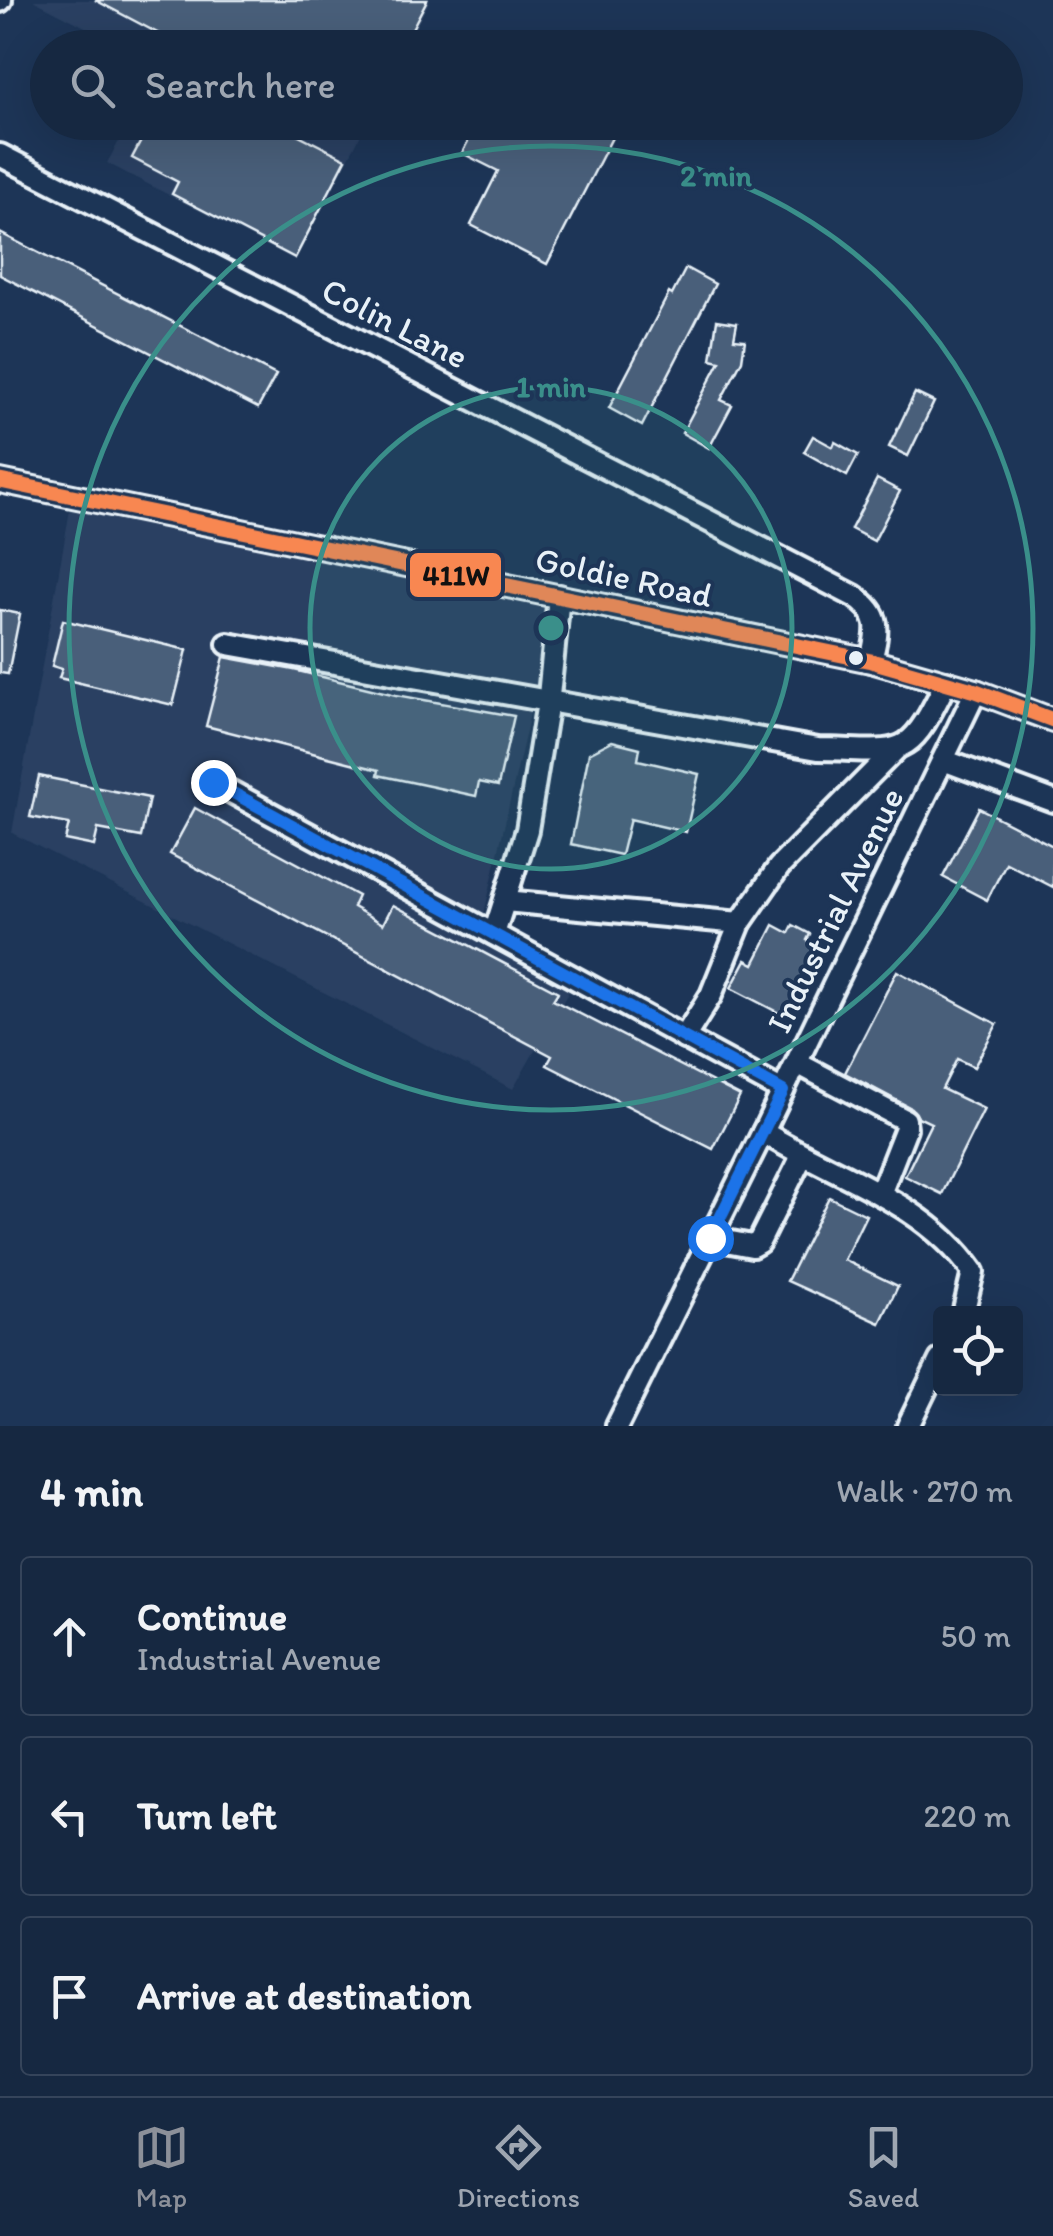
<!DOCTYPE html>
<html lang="en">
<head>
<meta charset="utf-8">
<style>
  :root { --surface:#162841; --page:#23344c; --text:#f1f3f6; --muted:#9ea6b1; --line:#35445a; --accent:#8c9099 }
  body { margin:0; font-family:Itim,sans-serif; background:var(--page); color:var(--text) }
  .controls { position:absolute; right:30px; bottom:30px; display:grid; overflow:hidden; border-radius:10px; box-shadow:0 10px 40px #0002 }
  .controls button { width:90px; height:90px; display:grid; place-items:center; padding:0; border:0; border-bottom:2px solid var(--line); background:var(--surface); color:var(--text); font:50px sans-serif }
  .stop { position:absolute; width:30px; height:30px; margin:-22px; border:8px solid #1a73e8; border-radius:50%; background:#fff }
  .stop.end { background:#1a73e8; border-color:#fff; box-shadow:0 2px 10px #0008 }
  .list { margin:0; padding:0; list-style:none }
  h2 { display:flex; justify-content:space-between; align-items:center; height:130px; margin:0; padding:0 40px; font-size:42px }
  h2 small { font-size:32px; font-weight:400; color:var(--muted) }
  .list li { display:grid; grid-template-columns:65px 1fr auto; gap:30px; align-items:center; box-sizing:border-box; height:160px; margin:0 20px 20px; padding:0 20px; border:2px solid var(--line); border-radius:10px }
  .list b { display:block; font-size:38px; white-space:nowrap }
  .list p { margin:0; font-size:32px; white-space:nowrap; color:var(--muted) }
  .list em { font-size:32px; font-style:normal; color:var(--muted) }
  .icon { flex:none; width:55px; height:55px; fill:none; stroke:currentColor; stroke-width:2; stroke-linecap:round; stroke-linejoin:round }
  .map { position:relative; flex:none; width:1053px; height:1426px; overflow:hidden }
  .search { position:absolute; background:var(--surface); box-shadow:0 10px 40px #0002; left:30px; right:30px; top:30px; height:110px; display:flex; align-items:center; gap:25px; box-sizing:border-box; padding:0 35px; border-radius:55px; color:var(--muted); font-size:38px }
  .sheet { height:670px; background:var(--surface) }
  nav { display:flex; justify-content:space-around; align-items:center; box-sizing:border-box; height:140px; border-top:2px solid var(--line); background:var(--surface); font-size:28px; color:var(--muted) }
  nav a { display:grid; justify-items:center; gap:5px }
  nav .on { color:var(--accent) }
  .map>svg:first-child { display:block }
  .built { fill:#2a4162 }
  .building { fill:#495e7a; stroke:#e8f1f8; stroke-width:2.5 }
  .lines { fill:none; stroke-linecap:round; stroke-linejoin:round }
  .minor-casing { stroke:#e8f1f8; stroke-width:28 }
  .minor { stroke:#1d3557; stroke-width:20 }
  .bus-1-casing { stroke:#1d3557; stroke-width:22 }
  .bus-1 { stroke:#f88751; stroke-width:15 }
  .route { stroke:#1a73e8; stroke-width:12 }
  .ring { fill:none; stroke:#3a8f8a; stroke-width:5 }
  .bus-dot { fill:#e8f1f8; stroke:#1d3557; stroke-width:4 }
  .labels { text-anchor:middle; stroke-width:8; stroke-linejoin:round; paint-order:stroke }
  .street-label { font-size:35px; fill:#e8f1f8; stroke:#1d3557 }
  .centre { fill:#3a8f8a; stroke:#1d3557; stroke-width:5 }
  .ring-label { font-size:30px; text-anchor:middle; font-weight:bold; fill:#3a8f8a; stroke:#1d3557; stroke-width:8; stroke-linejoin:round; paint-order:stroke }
  .line-badge { stroke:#1d3557; stroke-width:4 }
  .pale-badge-label { font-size:28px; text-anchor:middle; font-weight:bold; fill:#111 }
</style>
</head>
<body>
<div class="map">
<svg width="1053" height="1426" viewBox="0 0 1053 1426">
  <rect width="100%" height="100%" fill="#1d3557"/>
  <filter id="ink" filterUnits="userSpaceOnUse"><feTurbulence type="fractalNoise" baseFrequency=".01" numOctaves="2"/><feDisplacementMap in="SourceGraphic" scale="20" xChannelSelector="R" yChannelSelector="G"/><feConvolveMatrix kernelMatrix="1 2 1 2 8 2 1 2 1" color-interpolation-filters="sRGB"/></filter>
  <g filter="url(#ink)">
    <g class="built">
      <polygon points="33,0 430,0 405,48 124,47"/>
      <polygon points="129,123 367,123 295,260 107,163"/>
      <polygon points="70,510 554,609 479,936 572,986 513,1089 12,833"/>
    </g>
    <g class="building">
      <polygon points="95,0 427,0 402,48 186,48"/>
      <polygon points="151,122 273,122 346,159 295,258 172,194 178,182 132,158"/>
      <polygon points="478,122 620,122 547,264 471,225 498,171 462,153"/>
      <polygon points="0,233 276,375 258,408 0,275"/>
      <polygon points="686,268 715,284 642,426 609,408 669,293 672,295"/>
      <polygon points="717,320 737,323 734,339 745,340 742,360 721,400 732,405 709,448 682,433 720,361 711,359"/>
      <polygon points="915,393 934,402 908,456 889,447"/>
      <polygon points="813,436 833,447 835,442 858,455 847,476 804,452"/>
      <polygon points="877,479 900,491 874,541 851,529"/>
      <polygon points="0,610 20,614 8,674 0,673"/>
      <polygon points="63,620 187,650 173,705 59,678 62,669 52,666"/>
      <polygon points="224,657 294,670 396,695 514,716 498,786 479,782 476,796 378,775 379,770 206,726"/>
      <polygon points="612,741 640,748 638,760 699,774 686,832 630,819 621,855 571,844 589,753"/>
      <polygon points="39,776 149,798 141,837 98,829 94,846 65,840 69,824 30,817"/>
      <polygon points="195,808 358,896 353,907 383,924 393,905 558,992 553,1000 740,1096 713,1149 547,1065 552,1056 170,854"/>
      <polygon points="979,808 1053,846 1053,887 1006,863 987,900 943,877"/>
      <polygon points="774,925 789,933 793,925 810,934 807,940 821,948 785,1016 731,988 746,960 754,964"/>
      <polygon points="897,971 997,1024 974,1067 957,1059 942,1089 984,1109 942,1194 905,1176 931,1123 918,1117 911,1108 845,1073"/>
      <polygon points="829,1197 866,1215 844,1260 898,1286 880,1323 787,1281"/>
    </g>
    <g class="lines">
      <defs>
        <g id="minor">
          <polyline points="0,1 1,0"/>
          <path d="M 0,155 L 854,596 C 883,615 878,631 871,661"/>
          <polyline points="0,481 871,661 976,691 1053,720"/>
          <path d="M 228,644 L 818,749 C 903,750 907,764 946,682"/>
          <polyline points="943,760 1053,801"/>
          <polyline points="213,782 783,1091"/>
          <polyline points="505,901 740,923"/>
          <polyline points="494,934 527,830 549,696 559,596"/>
          <polyline points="684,1038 711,995 740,923 779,867 895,750"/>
          <polyline points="797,1063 905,1120 906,1128 880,1194"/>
          <path d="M 763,1132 C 834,1176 924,1201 973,1272 L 963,1314"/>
          <polyline points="710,1238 752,1246 759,1242 802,1156"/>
          <polyline points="617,1426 763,1132 976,691"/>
          <polyline points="908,1426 940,1360"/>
        </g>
      </defs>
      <use href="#minor" class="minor-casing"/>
      <use href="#minor" class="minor"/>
      <defs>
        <polyline id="bus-1" points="0,481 871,661 976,691 1053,720"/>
      </defs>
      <use href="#bus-1" class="bus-1-casing"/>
      <use href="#bus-1" class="bus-1"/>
    </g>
  </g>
  <g class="lines" filter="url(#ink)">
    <polyline class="route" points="213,782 783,1091 710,1238"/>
  </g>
  <circle cx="551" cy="628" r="241" fill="#3a8f8a" fill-opacity=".12"/>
  <g class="ring">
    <circle cx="551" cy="628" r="241"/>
    <circle cx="551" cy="628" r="482"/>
  </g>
  <circle class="bus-dot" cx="856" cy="658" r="9"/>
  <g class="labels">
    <g class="street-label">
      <text transform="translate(395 323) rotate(27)" y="12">Colin Lane</text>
      <text transform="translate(624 577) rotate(12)" y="12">Goldie Road</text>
      <text transform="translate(835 910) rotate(-64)" y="12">Industrial Avenue</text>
    </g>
  </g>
  <circle cx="551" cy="628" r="15" class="centre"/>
  <g class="ring-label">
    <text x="716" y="186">2 min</text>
    <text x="551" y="397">1 min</text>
  </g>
  <rect class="line-badge" x="408" y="551" width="95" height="48" rx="10" fill="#f88751"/>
  <g class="pale-badge-label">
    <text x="456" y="585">411W</text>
  </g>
</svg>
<div class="controls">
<button><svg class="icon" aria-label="locate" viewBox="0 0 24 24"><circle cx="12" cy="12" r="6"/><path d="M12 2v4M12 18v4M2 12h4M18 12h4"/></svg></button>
</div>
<div class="stop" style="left:710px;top:1238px"></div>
<div class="stop end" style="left:213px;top:782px"></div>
<div class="search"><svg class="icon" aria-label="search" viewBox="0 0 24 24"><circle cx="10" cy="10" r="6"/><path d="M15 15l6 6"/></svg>Search here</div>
</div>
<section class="sheet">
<h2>4 min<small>Walk · 270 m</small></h2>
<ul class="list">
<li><svg class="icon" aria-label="ahead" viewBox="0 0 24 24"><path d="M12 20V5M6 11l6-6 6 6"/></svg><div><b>Continue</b><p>Industrial Avenue</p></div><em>50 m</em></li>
<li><svg class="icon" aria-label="left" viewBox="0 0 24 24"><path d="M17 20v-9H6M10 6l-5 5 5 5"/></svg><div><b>Turn left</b></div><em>220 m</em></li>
<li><svg class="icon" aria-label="arrive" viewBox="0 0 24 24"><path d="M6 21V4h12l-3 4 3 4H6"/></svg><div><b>Arrive at destination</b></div></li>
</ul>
</section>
<nav>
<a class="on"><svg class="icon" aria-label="map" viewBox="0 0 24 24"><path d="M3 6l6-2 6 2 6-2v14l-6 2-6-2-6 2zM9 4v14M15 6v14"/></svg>Map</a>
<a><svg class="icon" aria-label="directions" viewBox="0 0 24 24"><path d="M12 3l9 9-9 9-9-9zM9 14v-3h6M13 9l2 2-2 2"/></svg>Directions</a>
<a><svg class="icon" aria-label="saved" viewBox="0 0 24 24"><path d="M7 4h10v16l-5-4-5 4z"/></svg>Saved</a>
</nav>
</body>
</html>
